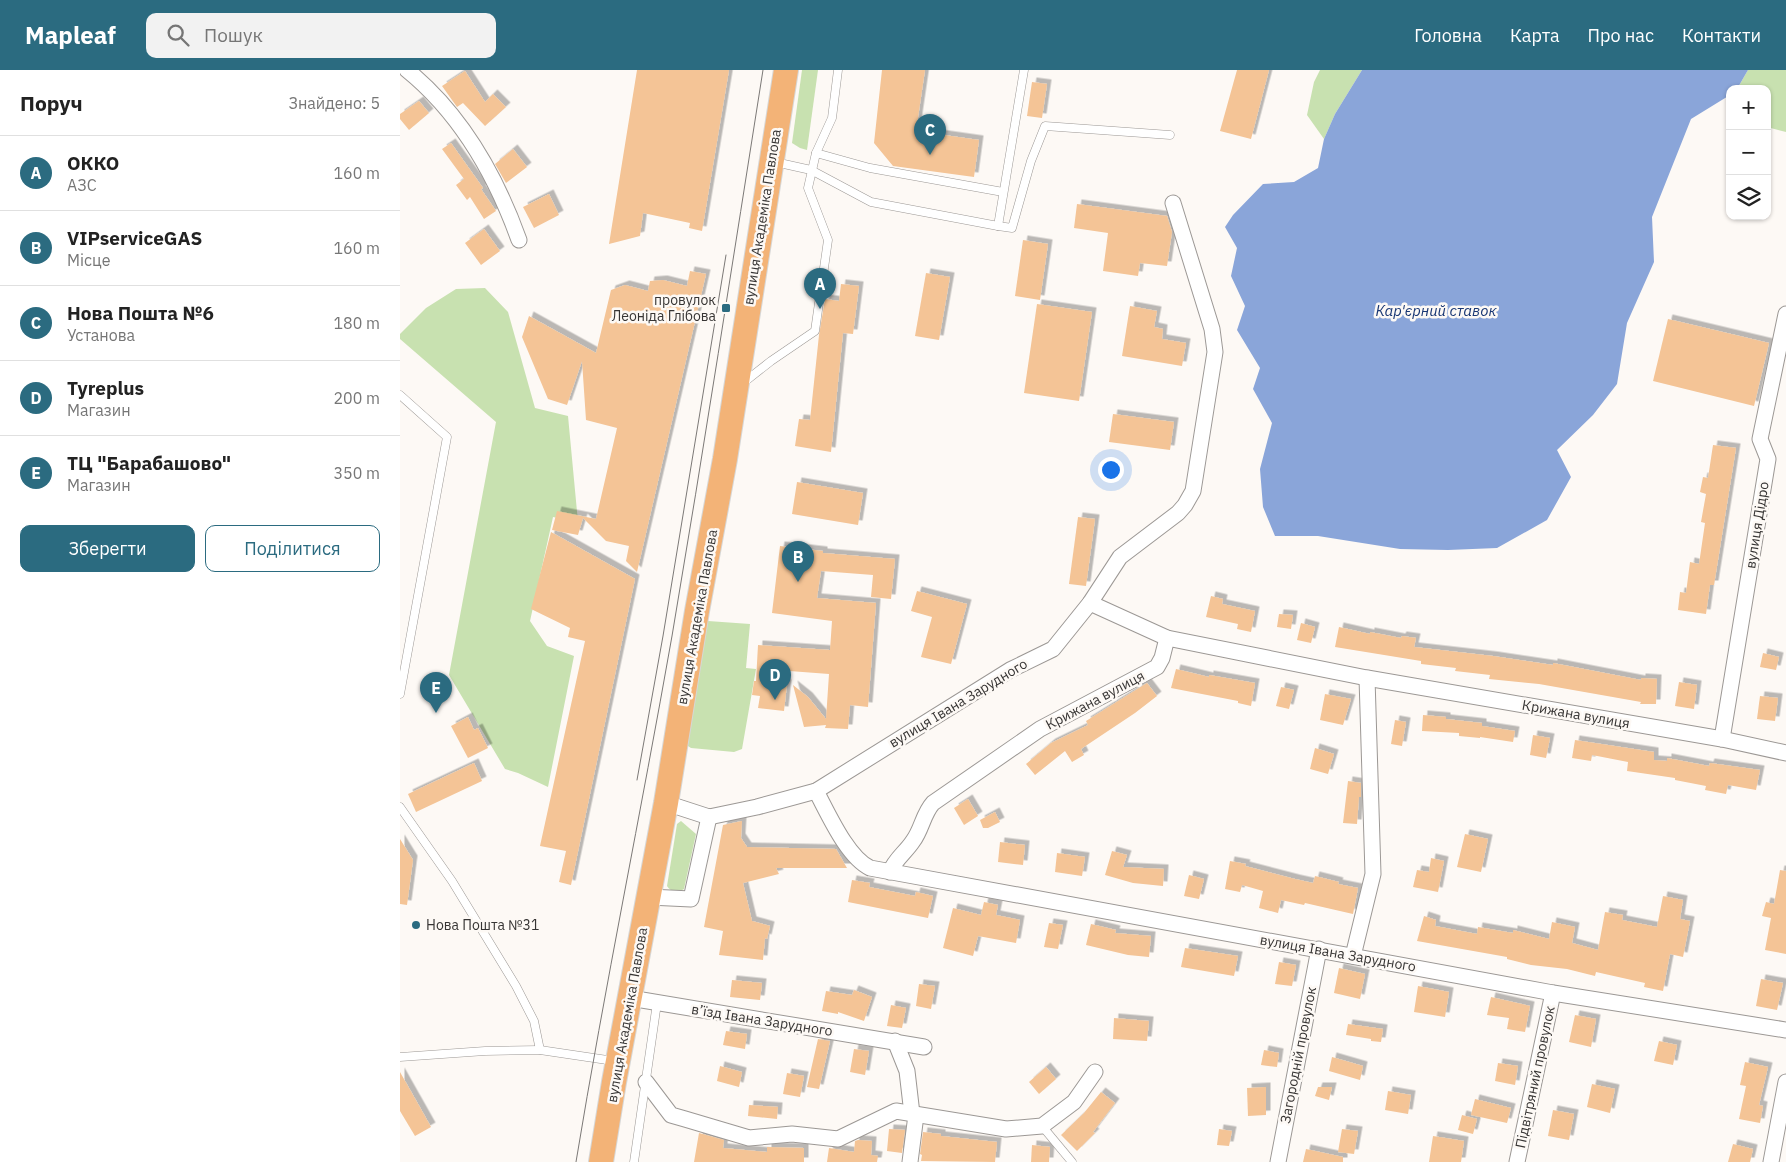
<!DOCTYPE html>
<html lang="uk">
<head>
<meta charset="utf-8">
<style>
  :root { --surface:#fff; --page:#f2f2f2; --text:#222; --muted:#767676; --line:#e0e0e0; --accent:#2b6b80 }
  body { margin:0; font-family:"IBM Plex Sans",sans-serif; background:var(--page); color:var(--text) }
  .controls { position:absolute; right:15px; top:15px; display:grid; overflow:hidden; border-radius:10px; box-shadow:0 1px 4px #0004 }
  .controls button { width:45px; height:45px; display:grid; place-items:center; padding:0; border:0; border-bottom:1px solid var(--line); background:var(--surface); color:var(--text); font:25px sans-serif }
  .you { position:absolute; left:710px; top:399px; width:18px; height:18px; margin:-12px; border:4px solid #fff; border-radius:50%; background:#1a73e8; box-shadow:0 0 0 8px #1a73e833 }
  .badge { display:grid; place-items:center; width:32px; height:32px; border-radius:50%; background:var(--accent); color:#fff; font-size:16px; font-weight:700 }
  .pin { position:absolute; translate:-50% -41px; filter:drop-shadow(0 1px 2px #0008) }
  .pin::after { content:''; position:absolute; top:26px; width:18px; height:15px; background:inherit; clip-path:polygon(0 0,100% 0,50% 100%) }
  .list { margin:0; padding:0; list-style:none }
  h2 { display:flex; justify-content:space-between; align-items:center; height:65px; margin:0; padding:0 20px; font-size:21px }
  h2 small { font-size:16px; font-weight:400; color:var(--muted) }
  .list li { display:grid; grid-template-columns:32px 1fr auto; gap:15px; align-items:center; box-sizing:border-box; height:75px; padding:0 20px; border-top:1px solid var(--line) }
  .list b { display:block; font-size:19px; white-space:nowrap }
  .list p { margin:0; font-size:16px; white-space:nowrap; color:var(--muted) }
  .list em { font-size:16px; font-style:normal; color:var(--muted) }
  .actions { display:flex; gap:10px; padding:15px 20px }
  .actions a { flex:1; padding:11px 0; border:1px solid var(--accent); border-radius:10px; text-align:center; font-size:18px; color:var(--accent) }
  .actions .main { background:var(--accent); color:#fff }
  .icon { flex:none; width:28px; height:28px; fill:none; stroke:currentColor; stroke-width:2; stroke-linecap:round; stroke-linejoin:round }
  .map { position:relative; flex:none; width:1386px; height:1092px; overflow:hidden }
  header { display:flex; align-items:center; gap:30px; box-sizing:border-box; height:70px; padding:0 25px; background:var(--accent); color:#fff }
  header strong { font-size:24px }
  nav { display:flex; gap:28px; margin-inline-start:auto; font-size:18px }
  .search { width:350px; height:45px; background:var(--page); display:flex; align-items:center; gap:12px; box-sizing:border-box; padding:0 18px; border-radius:10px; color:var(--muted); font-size:19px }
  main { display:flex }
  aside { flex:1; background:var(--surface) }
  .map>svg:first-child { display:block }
  .green { fill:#c8e1b0 }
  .water { fill:#8aa5d9 }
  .building { fill:#f4c496; filter:url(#shadow) }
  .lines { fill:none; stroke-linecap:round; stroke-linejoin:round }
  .lane-casing { stroke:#9c9895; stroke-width:9 }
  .street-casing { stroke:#9c9895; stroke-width:17 }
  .primary-casing { stroke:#d7d7d6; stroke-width:26 }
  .lane { stroke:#fff; stroke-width:8 }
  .street { stroke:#fff; stroke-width:15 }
  .primary { stroke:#f3b377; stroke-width:24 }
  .tram { stroke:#7b7876; stroke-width:1 }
  .poi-dot { fill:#2b6b80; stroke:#fdf9f5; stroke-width:2 }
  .labels { text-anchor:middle; stroke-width:5; stroke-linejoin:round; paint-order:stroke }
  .street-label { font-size:14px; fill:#373534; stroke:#fdf9f5 }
  .poi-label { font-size:14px; fill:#373534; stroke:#fdf9f5; text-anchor:end }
  .water-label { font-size:15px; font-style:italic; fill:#193774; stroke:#fdf9f5 }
</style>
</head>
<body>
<header>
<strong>Mapleaf</strong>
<div class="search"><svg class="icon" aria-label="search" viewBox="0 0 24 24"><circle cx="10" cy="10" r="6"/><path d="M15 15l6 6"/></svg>Пошук</div>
<nav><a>Головна</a><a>Карта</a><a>Про нас</a><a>Контакти</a></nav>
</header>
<main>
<aside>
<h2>Поруч<small>Знайдено: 5</small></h2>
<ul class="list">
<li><span class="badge">A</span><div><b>ОККО</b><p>АЗС</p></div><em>160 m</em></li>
<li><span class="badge">B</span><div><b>VIPserviceGAS</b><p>Місце</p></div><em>160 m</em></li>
<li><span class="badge">C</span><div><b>Нова Пошта №6</b><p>Установа</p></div><em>180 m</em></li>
<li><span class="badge">D</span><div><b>Tyreplus</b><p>Магазин</p></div><em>200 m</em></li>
<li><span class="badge">E</span><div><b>ТЦ &quot;Барабашово&quot;</b><p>Магазин</p></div><em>350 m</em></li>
</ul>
<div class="actions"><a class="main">Зберегти</a><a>Поділитися</a></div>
</aside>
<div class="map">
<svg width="1386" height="1092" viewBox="0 0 1386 1092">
  <defs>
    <filter id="shadow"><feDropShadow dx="4.5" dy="-4.5" stdDeviation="0" flood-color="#0004"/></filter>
  </defs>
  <rect width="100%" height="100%" fill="#fdf9f5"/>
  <g class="green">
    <polygon points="402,0 418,0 407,80 400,78 392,73"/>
    <polygon points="920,0 962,0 935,44 924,69 907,45 914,12"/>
    <polygon points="1348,0 1386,0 1386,62 1367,57 1367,19 1337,19"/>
    <polygon points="85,218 108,242 135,338 168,346 178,452 153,447 130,551 147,576 174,586 148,717 118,703 105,699 49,605 96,352 0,269 0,264 26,238 56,219"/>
    <polygon points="308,551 350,554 346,598 356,599 342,679 334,682 291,678 288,676 287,673 305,560"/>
    <path d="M 281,751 L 296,764 L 284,819 C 278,823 270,822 267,816 L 277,754 Z"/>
  </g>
  <polygon class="water" points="962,0 1348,0 1337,19 1330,19 1330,25 1291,49 1252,147 1254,192 1227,253 1217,314 1193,345 1157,380 1171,407 1147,450 1097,478 1048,480 1000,479 918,466 875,466 863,437 860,399 872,353 853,319 860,298 837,260 845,236 831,206 837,178 825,157 833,145 863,114 894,112 918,98 924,69 935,44"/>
  <g class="building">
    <polygon points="237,0 329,0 302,161 289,158 290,153 243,143 240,166 209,174"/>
    <polygon points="482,0 525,0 516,61 579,70 574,107 493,96 474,73"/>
    <polygon points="837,0 869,0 851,69 820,61"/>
    <polygon points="65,1 85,32 93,24 106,37 85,56 63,33 57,37 42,16"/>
    <polygon points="632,12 647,14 642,48 627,46"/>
    <polygon points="19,31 29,43 9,60 0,49 0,44"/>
    <polygon points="51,73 83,118 81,119 96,141 84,149 70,127 67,130 56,115 64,109 42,79"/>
    <polygon points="113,79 127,97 106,113 95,94"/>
    <polygon points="149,124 159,145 134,158 123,137"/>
    <polygon points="677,134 767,146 772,162 767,196 740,193 738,206 703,201 708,163 674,158"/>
    <polygon points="84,159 100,181 81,195 65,173"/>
    <polygon points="623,170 648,174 640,230 615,226"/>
    <polygon points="290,201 306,204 237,502 226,491 229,476 206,471 183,448 178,465 152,460 157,441 196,449 217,358 186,350 182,291 167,335 148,329 122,267 129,246 196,283 211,220 225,215 248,221 250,211 263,210 287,216"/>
    <polygon points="526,203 550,207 539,270 515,266"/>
    <polygon points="441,214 459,216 453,264 443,263 431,382 395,376 399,349 410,350 419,265 425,229 439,231"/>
    <polygon points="637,234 692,242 679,331 624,323"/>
    <polygon points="730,236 757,241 754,257 763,259 762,269 786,273 782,296 722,286"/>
    <polygon points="1268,249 1369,273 1354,336 1253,311"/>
    <polygon points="713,344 774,352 770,380 709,372"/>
    <polygon points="1313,375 1336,378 1314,515 1310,515 1306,544 1278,540 1280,522 1286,523 1290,492 1299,494 1305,453 1301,452 1306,424 1300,422 1303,407 1308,408"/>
    <polygon points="397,412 463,423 458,455 392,444"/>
    <polygon points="678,447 695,449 686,516 669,514"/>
    <polygon points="151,462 235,509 171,815 159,812 166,781 140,776 185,571 168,567 170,558 131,539"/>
    <polygon points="380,476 423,481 423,483 495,489 491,529 471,527 473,505 421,501 417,528 476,533 468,637 450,635 448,659 425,658 426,655 404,657 393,615 408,627 426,649 429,604 363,599 387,614 384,641 358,638 360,626 352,625 354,611 356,611 358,575 430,580 432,551 372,543"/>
    <polygon points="517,521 567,534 551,594 521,587 532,547 511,541"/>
    <polygon points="811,526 823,529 822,534 855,541 851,562 837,559 838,554 806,547"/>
    <polygon points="879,544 893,545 891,559 877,557"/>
    <polygon points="901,553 915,557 911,573 897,570"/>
    <polygon points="939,557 970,564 970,562 1001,568 1002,566 1016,568 1014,577 1093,586 1153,595 1153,593 1241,610 1241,608 1257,609 1256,634 1240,634 1241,632 1139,614 1089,609 1090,605 1055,601 1056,598 1021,594 1021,591 935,577"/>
    <polygon points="1363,583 1379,587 1376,600 1360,597"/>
    <polygon points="776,599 809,607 809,605 855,613 851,636 838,633 838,631 771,618"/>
    <polygon points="1279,612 1297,615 1294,639 1275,636"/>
    <polygon points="747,613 757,626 735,643 681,679 684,685 672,692 665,681 635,705 626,694 651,673 688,655 686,651"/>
    <polygon points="881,617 894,620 889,639 876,636"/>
    <polygon points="925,624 951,629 943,655 920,650"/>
    <polygon points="1360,626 1378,628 1375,651 1357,649"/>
    <polygon points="1023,645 1046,647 1046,649 1082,653 1082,656 1115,661 1113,672 1080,667 1080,668 1059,666 1059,663 1022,661"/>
    <polygon points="68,647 74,660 78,658 88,678 68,688 51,656"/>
    <polygon points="995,650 1006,652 1002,676 991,674"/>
    <polygon points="1133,665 1150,668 1146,688 1130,685"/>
    <polygon points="1175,670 1254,682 1254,690 1267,691 1267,688 1309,696 1310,693 1360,700 1356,720 1328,715 1326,724 1305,720 1306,716 1275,710 1275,708 1227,701 1228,692 1192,685 1191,691 1172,688"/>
    <polygon points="915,678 934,684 928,704 910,699"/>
    <polygon points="74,693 82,711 16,742 8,724"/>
    <polygon points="948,711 961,713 961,727 959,727 957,754 943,753"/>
    <polygon points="568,729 578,746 564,755 554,738"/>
    <polygon points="595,742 600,752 588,758 583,758 580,750"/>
    <polygon points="342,751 341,768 347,777 436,779 447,798 376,798 379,804 343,813 352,851 370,856 367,869 365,868 363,890 319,885 323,861 304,857 323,755"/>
    <polygon points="1065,764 1088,769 1081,802 1057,797"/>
    <polygon points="0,769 13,790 7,835 0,834"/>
    <polygon points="600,772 625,775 623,795 598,792"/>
    <polygon points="712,781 727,785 723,797 764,799 763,816 733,813 705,805"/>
    <polygon points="657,783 685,787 682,806 655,802"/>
    <polygon points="1031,788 1044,791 1038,822 1013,817 1017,800 1029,802"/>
    <polygon points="830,791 846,794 845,796 895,809 913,813 915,806 939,812 938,814 958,818 953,844 905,833 904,835 881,830 878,843 859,838 863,821 842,815 840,822 825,819"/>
    <polygon points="1380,800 1386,801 1386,884 1365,880 1371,848 1362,846 1366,832 1374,834"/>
    <polygon points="789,805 804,809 799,829 784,826"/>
    <polygon points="452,810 470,813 469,817 515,826 516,822 533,826 528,848 448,832"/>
    <polygon points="1263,826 1283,830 1280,849 1290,851 1283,887 1270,884 1263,921 1244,917 1245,913 1196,902 1195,906 1167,899 1131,895 1107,889 1107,887 1017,871 1024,846 1036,850 1035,856 1077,864 1078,857 1113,863 1113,860 1149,869 1152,852 1175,857 1172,873 1198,880 1205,842 1223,845 1222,850 1257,857"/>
    <polygon points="584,832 598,835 596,845 620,850 616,873 578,866 573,886 543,878 553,838 581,845"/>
    <polygon points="649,853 663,855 658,879 644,877"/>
    <polygon points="691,854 716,860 715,863 751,866 749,887 728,885 686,875"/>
    <polygon points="785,878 838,886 834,906 781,897"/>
    <polygon points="879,892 896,895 892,916 875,914"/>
    <polygon points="939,898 965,904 960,929 934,923"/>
    <polygon points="1361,909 1383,913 1377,940 1356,936"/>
    <polygon points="332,910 362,913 360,930 330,927"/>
    <polygon points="519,914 535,916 531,939 516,936"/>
    <polygon points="1018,916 1049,922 1045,947 1014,942"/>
    <polygon points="454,920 472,927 464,951 438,942 438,944 422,941 426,921 452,925"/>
    <polygon points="1091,927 1130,936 1125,962 1107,959 1109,948 1087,945"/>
    <polygon points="491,935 506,938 502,958 487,956"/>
    <polygon points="1175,945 1196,949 1191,977 1169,972"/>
    <polygon points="714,948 749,951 747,971 713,969"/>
    <polygon points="948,954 983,959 981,972 971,971 971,969 946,965"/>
    <polygon points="326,961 347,964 345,979 323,975"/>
    <polygon points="418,969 430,971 419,1019 407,1017"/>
    <polygon points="1259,971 1277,975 1273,995 1254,991"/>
    <polygon points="454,979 469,981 465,1005 450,1002"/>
    <polygon points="864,980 879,983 877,997 861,995"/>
    <polygon points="932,987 963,996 960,1010 929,1001"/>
    <polygon points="1345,992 1368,997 1359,1035 1363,1036 1360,1053 1339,1049 1346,1016 1340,1015"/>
    <polygon points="1098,993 1118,996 1115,1015 1095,1011"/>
    <polygon points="320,996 342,1002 339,1017 317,1011"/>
    <polygon points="646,997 656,1009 639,1024 629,1012"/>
    <polygon points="0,1002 31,1057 15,1066 0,1041"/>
    <polygon points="387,1003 404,1006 400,1027 383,1024"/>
    <polygon points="1192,1014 1215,1019 1210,1043 1187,1037"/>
    <polygon points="866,1017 866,1045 848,1046 847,1018"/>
    <polygon points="918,1017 932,1017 929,1030 915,1026"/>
    <polygon points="988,1021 1011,1025 1008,1044 985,1040"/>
    <polygon points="701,1022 715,1033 693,1062 695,1063 677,1081 661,1065 684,1043"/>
    <polygon points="1075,1029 1111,1038 1107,1053 1071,1045"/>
    <polygon points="349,1035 378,1037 377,1049 348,1046"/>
    <polygon points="1153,1040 1174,1044 1169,1070 1148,1066"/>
    <polygon points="1062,1045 1077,1049 1073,1064 1058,1060"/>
    <polygon points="489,1059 505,1060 502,1083 487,1081"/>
    <polygon points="819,1059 832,1061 829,1076 817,1075"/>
    <polygon points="942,1059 958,1061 954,1084 938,1082"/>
    <polygon points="523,1062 541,1064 541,1066 597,1072 595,1092 521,1091 522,1085 520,1084"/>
    <polygon points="299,1063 324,1070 323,1078 367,1082 367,1077 404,1078 404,1092 294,1092"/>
    <polygon points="1033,1066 1064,1071 1061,1092 1029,1092"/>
    <polygon points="458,1070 472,1071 471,1085 478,1086 477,1092 427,1092 429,1078 454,1082 455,1071"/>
    <polygon points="1333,1074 1353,1079 1350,1092 1328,1092"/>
    <polygon points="632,1075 650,1077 649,1092 631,1092"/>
    <polygon points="906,1079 943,1087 943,1092 903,1092"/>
  </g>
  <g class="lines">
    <defs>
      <g id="lane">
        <polyline points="416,83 470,98 603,122"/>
        <polyline points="375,92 411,100 471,132 598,156 624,0"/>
        <polyline points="598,156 612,158 631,91 645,56 770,65"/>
        <polyline points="343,313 371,291 415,261 428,170 408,118 416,83 432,48 438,0"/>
        <polyline points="0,325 47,367 0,624"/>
        <polyline points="0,737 52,811 116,916 134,951 140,980"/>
        <polyline points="0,987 85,981 140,980 214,991"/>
        <polyline points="642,1056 672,1092"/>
        <polyline points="234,1092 257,933"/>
      </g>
      <g id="street">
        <path d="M 7,0 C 60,43 96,106 119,170"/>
        <polyline points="690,533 767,568"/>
        <polyline points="1322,669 1368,389 1360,369 1386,244"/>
        <path d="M 416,721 C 428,743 447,787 470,798 L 1153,923 L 1386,960"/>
        <polyline points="266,733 309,747 357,737 416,721 610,600 653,579 690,533 720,487 778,443 785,435 793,421 815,282 812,259 773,133"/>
        <path d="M 490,802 C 495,789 506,782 513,771 C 522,759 523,744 533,733 L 640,659 L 757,597 L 762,588 L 767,568 L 967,608 L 1322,669 L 1386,683"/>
        <polyline points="249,827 291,829 309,747"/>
        <polyline points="953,886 973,804 967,608"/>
        <polyline points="230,928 524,977"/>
        <polyline points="495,971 507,1001 512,1044"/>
        <polyline points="246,1012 271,1045 285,1049 349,1068 392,1064 438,1069 496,1041 606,1059 642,1056 674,1032 695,1002"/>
        <polyline points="510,1092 516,1045"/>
        <polyline points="878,1092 919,879"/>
        <polyline points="1117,1092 1153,923"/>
        <polyline points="1371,1092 1386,1012"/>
      </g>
      <polyline id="primary" points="201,1092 214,1012 266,733 297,541 325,389 386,0"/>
    </defs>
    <use href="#lane" class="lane-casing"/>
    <use href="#street" class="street-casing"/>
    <use href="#primary" class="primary-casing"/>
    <use href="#lane" class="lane"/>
    <use href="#street" class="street"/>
    <use href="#primary" class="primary"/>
    <g class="tram">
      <polyline points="237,710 263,566 326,185"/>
      <path d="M 176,1092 C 205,916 241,742 272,566 C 304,378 333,189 363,0"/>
    </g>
  </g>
  <g class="poi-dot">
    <rect x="321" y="233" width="10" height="10" rx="2.5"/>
    <circle cx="16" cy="855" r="5"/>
  </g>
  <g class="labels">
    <g class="street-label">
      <text transform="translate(362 147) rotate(-81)" y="5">вулиця Академіка Павлова</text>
      <text transform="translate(1357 455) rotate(-81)" y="5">вулиця Дідро</text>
      <text transform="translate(297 547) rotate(-80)" y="5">вулиця Академіка Павлова</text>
      <text transform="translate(695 630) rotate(-28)" y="5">Крижана вулиця</text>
      <text transform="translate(558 633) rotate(-31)" y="5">вулиця Івана Зарудного</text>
      <text transform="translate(1176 644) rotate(10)" y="5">Крижана вулиця</text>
      <text transform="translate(938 883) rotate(10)" y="5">вулиця Івана Зарудного</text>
      <text transform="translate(227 945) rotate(-80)" y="5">вулиця Академіка Павлова</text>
      <text transform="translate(362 950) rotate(9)" y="5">в’їзд Івана Зарудного</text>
      <text transform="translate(898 985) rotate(-79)" y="5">Загородній провулок</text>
      <text transform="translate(1135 1007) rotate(-78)" y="5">Підвітряний провулок</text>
    </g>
    <g class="poi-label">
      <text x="316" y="235">провулок<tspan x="316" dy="16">Леоніда Глібова</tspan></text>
      <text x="26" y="860" text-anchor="start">Нова Пошта №31</text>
    </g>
    <g class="water-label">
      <text x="1036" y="246">Кар'єрний ставок</text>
    </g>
  </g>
</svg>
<div class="controls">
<button>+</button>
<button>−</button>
<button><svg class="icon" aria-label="layers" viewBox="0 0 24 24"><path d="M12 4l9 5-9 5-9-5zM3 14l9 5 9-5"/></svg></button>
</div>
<div class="you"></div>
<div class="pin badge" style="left:420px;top:239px">A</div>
<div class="pin badge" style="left:398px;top:512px">B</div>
<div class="pin badge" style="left:530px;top:85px">C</div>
<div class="pin badge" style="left:375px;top:630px">D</div>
<div class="pin badge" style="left:36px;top:643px">E</div>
</div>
</main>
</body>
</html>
